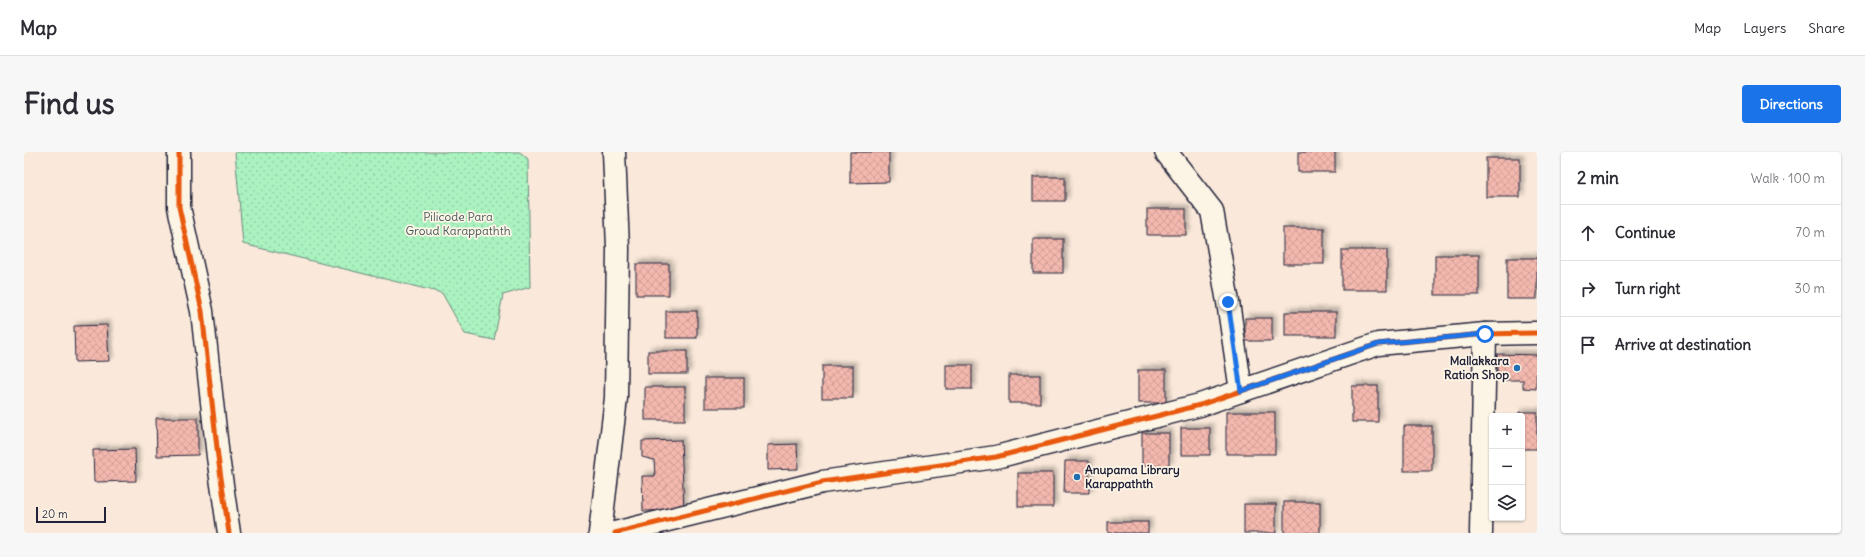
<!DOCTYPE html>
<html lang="en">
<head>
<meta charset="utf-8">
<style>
  :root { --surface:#fff; --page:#f7f7f7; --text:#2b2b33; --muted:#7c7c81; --line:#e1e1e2; --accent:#1a73e8 }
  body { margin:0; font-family:Delius,sans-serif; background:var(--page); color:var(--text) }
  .controls { position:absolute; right:12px; bottom:12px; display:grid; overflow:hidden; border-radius:4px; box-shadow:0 1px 3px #0004 }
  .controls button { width:36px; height:36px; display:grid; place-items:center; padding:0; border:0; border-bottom:1px solid var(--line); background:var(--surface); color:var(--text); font:20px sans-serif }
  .scale { position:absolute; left:12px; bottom:10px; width:70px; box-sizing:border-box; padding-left:4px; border:2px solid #22223b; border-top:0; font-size:11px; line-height:14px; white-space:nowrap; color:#22223b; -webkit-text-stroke:3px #fcf5e5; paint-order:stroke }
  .stop { position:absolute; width:12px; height:12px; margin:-9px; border:3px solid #1a73e8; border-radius:50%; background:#fff }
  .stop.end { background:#1a73e8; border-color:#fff; box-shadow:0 1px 4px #0008 }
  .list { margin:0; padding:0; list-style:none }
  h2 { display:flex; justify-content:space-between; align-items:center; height:52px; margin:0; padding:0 16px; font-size:17px }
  h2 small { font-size:13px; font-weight:400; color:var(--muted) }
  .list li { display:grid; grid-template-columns:26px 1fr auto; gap:12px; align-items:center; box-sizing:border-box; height:56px; padding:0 16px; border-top:1px solid var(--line) }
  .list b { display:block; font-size:15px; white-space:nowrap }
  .list em { font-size:13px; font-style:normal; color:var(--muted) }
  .icon { flex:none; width:22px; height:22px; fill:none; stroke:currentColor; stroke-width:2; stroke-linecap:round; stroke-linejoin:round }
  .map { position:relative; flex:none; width:1513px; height:381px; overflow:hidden; border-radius:4px }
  header { display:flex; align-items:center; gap:24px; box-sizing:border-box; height:56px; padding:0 20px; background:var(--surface); border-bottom:1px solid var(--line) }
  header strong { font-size:19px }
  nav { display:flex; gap:22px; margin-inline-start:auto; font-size:14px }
  .intro { display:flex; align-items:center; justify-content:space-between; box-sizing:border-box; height:96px; padding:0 24px }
  h1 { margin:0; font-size:28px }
  .button { padding:10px 18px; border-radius:4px; background:var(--accent); color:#fff; font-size:14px; font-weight:700 }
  main { display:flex; gap:24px; padding:0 24px }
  aside { flex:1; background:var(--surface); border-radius:4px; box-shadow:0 1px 3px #0004 }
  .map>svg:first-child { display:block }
  .park { fill:url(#park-dots); stroke:#668a7d }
  .building { fill:url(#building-cross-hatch); stroke:#22223b; filter:url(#shadow) }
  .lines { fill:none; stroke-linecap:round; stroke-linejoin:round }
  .minor-casing { stroke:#22223b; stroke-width:25 }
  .minor { stroke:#fcf5e5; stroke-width:22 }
  .cycleway-casing { stroke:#fcf5e5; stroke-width:8 }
  .cycleway { stroke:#e8590c; stroke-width:5 }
  .route { stroke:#1a73e8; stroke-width:5 }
  .poi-dot { fill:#1f6fb2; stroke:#fcf5e5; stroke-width:1.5 }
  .labels { text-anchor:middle; stroke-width:3.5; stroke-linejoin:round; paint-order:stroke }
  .park-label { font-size:12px; fill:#44565c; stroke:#fcf5e5 }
  .poi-label { font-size:12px; font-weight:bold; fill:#22223b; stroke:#fcf5e5; text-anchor:end }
</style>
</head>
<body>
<header>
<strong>Map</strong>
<nav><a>Map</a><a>Layers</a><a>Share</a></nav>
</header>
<div class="intro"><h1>Find us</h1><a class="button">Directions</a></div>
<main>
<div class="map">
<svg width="1513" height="381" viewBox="0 0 1513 381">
  <defs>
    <pattern id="park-dots" width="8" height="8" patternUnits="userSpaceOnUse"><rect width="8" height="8" fill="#aaf2bf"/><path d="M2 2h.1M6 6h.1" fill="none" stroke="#92cfa5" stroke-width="1.8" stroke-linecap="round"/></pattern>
    <pattern id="building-cross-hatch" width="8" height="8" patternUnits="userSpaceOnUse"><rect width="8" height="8" fill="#f3b8ae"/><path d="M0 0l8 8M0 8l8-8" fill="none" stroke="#d09e97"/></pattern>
    <filter id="shadow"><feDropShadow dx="3.5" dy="-3.5" stdDeviation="2" flood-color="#0004"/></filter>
  </defs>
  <rect width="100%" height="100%" fill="#fae9da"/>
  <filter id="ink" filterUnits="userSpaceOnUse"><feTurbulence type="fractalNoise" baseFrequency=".025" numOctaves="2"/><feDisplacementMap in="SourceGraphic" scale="8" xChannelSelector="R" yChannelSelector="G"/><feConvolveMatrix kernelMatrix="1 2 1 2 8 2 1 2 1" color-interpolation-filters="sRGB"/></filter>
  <g filter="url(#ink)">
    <polygon class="park" points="211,0 496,0 504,7 506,135 479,143 470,188 441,182 418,141 219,92"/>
    <g class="building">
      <polygon points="826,0 865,0 865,30 826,31"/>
      <rect x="1274" y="0" width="37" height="20"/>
      <rect x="1462" y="6" width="34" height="39"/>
      <rect x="1009" y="25" width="32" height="24"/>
      <rect x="1123" y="57" width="39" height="26"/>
      <rect x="1259" y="76" width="41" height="36"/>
      <rect x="1009" y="87" width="30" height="34"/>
      <rect x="1318" y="98" width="45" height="40"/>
      <rect x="1411" y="103" width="44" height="40"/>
      <rect x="1483" y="106" width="30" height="41"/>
      <rect x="612" y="112" width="33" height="31"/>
      <rect x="642" y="159" width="31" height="27"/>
      <rect x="1261" y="160" width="51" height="24"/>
      <rect x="1221" y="166" width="27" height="23"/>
      <polygon points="83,173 85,209 51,210 50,174"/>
      <rect x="624" y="199" width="39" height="23"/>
      <polygon points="1473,202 1513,203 1512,237 1499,236 1499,228 1473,228"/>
      <rect x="922" y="213" width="26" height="24"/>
      <rect x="798" y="214" width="31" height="32"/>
      <rect x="1114" y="218" width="28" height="33"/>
      <rect x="985" y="223" width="31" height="28"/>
      <rect x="681" y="226" width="39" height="30"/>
      <rect x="1328" y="234" width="26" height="36"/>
      <rect x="621" y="235" width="40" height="33"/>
      <rect x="1202" y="260" width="49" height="42"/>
      <polygon points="1495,260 1513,260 1513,297 1498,297 1498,264 1495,264"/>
      <polygon points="132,266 174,266 174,303 133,304"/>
      <rect x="1380" y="274" width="28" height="45"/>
      <rect x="1157" y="276" width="29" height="27"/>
      <rect x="1118" y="281" width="27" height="33"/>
      <polygon points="657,288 660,358 619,359 618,324 631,324 630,308 618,305 618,289"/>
      <polygon points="773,292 774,317 744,318 744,293"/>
      <polygon points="111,297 112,329 70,330 69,298"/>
      <polygon points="1041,309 1065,309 1065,341 1040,341"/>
      <rect x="994" y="321" width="35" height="34"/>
      <rect x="1260" y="350" width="36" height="31"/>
      <rect x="1220" y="352" width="32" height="29"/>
      <rect x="1084" y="370" width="40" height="11"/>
    </g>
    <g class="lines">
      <defs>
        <g id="minor">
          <polyline points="155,0 155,55 178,159 194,305 205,381"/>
          <polyline points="1142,0 1188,59 1204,150 1217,239"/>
          <polyline points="576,381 592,246 594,96 590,0"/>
          <polyline points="591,381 798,330 972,305 1176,253 1354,192 1461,182 1513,181"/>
          <polyline points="1457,381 1461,182"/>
        </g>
      </defs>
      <use href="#minor" class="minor-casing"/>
      <use href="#minor" class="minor"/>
      <defs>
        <g id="cycleway">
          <polyline points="155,0 155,55 178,159 194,305 205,381"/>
          <polyline points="591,381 798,330 972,305 1176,253 1354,192 1461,182 1513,181"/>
        </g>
      </defs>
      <use href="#cycleway" class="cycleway-casing"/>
      <use href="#cycleway" class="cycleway"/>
    </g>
  </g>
  <g class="lines" filter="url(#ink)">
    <polyline class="route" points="1204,150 1217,239 1354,192 1461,182"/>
  </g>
  <g class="poi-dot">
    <circle cx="1493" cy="216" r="4"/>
    <circle cx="1053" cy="325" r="4"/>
  </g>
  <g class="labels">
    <g class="park-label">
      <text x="434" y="69">Pilicode Para<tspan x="434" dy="14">Groud Karappathth</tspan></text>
    </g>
    <g class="poi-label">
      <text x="1485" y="213">Mallakkara<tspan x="1485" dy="14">Ration Shop</tspan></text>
      <text x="1061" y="322" text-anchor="start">Anupama Library<tspan x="1061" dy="14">Karappathth</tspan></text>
    </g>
  </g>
</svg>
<div class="controls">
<button>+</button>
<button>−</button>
<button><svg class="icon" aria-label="layers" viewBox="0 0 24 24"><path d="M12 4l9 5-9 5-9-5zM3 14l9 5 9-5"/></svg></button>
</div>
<div class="scale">20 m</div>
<div class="stop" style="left:1461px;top:182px"></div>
<div class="stop end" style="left:1204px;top:150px"></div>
</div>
<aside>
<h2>2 min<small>Walk · 100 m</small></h2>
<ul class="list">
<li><svg class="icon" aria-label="ahead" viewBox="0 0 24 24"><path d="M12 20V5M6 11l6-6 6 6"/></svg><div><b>Continue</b></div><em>70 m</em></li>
<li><svg class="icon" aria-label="right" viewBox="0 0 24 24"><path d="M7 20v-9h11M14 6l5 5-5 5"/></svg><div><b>Turn right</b></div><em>30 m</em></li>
<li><svg class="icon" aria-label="arrive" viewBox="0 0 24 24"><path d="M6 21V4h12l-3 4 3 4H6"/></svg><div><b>Arrive at destination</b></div></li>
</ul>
</aside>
</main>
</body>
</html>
